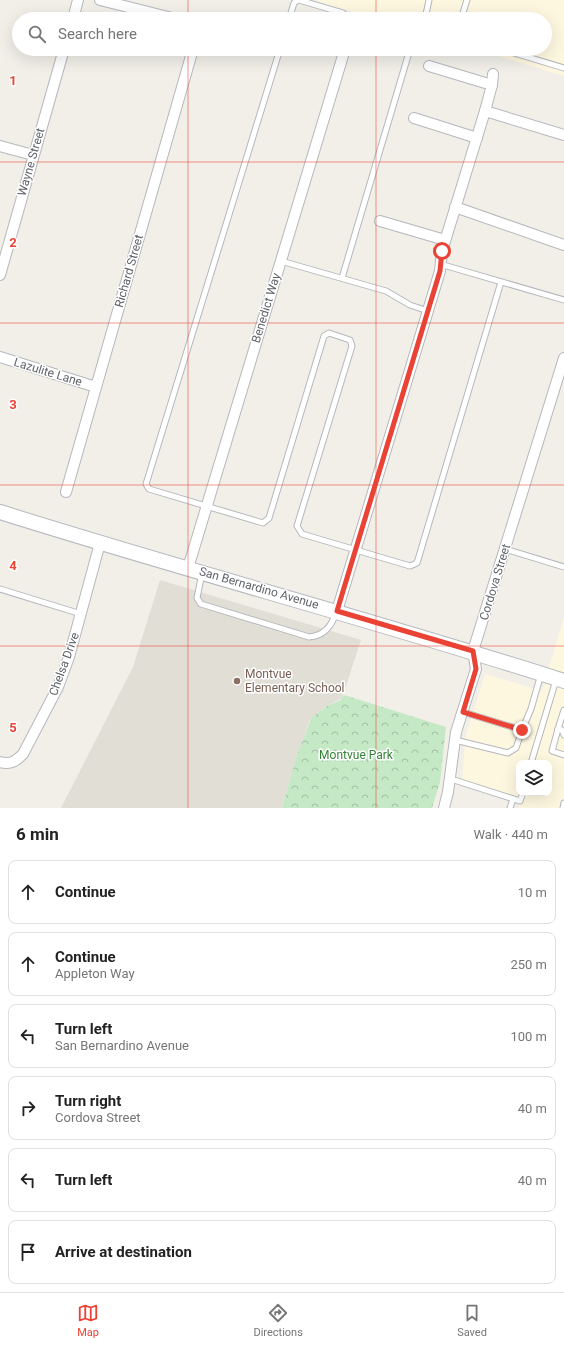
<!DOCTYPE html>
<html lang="en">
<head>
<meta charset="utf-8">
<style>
  :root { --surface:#fff; --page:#f6f6f6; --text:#222; --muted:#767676; --line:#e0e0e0; --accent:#ea4335 }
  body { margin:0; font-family:Roboto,sans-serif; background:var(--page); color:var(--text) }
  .controls { position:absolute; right:12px; bottom:12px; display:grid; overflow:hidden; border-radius:8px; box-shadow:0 4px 16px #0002 }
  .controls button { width:36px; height:36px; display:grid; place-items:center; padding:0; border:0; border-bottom:1px solid var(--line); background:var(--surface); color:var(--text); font:20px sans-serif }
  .stop { position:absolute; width:12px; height:12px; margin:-9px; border:3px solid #ea4335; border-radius:50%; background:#fff }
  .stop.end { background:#ea4335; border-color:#fff; box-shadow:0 1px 4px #0008 }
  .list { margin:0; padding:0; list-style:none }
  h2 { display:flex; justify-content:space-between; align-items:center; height:52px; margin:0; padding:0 16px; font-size:17px }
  h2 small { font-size:13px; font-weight:400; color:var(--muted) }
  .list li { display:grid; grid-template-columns:26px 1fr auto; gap:12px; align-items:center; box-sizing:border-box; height:64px; margin:0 8px 8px; padding:0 8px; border:1px solid var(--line); border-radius:8px }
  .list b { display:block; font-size:15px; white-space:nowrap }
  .list p { margin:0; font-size:13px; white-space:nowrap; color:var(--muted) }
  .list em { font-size:13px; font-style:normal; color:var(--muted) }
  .icon { flex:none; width:22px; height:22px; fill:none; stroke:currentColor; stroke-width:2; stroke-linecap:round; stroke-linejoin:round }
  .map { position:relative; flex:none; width:564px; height:808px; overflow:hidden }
  .search { position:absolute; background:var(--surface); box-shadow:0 4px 16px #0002; left:12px; right:12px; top:12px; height:44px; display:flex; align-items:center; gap:10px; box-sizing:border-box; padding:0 14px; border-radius:22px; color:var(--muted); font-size:15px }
  .sheet { height:484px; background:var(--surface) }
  nav { display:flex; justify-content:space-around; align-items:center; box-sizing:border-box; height:56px; border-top:1px solid var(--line); background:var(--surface); font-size:11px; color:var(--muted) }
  nav a { display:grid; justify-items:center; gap:2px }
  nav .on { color:var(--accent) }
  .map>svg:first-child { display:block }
  .commercial { fill:#fef7e0; fill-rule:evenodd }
  .education { fill:#e1ded6 }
  .park { fill:url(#park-crowns) }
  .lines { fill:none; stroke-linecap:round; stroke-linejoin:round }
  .service-casing { stroke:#b5b8bc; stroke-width:7 }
  .minor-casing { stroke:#b5b8bc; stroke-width:12 }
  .secondary-casing { stroke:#b6babf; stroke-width:16 }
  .service { stroke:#fff; stroke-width:5 }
  .minor { stroke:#fff; stroke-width:10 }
  .secondary { stroke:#fff; stroke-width:14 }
  .route { stroke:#ea4335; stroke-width:5 }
  .grid { fill:none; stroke:#ea4335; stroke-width:1; stroke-opacity:0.55 }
  .education-dot { fill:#8d6e63; stroke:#fff; stroke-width:1.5 }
  .labels { text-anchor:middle; stroke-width:3; stroke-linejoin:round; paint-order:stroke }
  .street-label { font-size:12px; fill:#5f6368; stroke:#fff }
  .education-label { font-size:12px; fill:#785e54; stroke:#fff; text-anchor:start }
  .park-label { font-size:12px; fill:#348238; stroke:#fff }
  .grid-label { font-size:13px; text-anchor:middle; font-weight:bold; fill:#ea4335; stroke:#fff; stroke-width:3; stroke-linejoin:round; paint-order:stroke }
</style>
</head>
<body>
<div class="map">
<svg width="564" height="808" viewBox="0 0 564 808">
  <defs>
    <pattern id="park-crowns" width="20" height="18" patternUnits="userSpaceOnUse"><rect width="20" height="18" fill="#c5e8c5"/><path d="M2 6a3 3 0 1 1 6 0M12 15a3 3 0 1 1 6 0" fill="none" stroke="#a3c0a4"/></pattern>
  </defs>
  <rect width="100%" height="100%" fill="#f1efe8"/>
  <g class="commercial">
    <polygon points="314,0 564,0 564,76 475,49 545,49 545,19 377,19"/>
    <path d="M 564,617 L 564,808 L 518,808 L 520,802 L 462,783 L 465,739 L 485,674 L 542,691 ZM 519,763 L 549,763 L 549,793 L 519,793 Z"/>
  </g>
  <polygon class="education" points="160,580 361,640 342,698 327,706 311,718 309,721 304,738 298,751 282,808 61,808 133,667"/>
  <polygon class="park" points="344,695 446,727 440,782 432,808 282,808 298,751 304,738 311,718 327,706 341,700"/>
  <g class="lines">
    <defs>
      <g id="service">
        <polyline points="299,0 343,13 348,19"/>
        <polyline points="289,19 294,3 298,0"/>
        <polyline points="425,19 429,0"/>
        <polyline points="461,19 467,0"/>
        <polyline points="280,49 146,484 149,489 263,523 269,518 324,336 329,333 350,340 352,346 297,526 302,534 410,566 417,563 501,282"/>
        <polyline points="501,49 564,68"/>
        <polyline points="281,261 386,291 410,305 428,311"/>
        <polyline points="440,264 564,300"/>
        <polyline points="342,278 410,49"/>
        <polyline points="505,549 564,567"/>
        <path d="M 202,573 L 197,598 L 201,604 L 309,637 C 324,636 332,626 336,612"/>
        <polyline points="0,589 81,614"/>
        <polyline points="564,710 558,729 562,730 564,735"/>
        <polyline points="558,729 552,751 564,755"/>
        <polyline points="522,730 531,709 541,674"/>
        <polyline points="455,740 508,753 516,748 522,730 463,712"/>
        <polyline points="531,763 556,680"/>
        <polyline points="451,779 520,801 523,793"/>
        <polyline points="510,808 513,799"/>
        <polyline points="563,808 564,803"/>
      </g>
      <g id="minor">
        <polyline points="100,0 176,19"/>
        <polyline points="73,19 78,0"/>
        <polyline points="429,66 492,85"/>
        <polyline points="485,111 564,135"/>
        <polyline points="414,118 477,138"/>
        <polyline points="0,146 33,155"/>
        <polyline points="455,207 564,245"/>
        <polyline points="380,221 445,240"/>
        <polyline points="0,275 64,49"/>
        <polyline points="0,357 96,387"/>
        <polyline points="66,492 193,49"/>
        <polyline points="188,568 345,49"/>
        <polyline points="337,611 440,271 442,251 485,111 492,85 493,74"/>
        <path d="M 0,762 C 11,765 16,761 23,754 L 58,687 L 69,657 L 100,543"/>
        <polyline points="444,808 448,792 456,732 476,669 473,651 564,358"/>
      </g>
      <path id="secondary" d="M 0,512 C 187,571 377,621 564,681"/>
    </defs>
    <use href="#service" class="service-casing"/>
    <use href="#minor" class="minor-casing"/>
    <use href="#secondary" class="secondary-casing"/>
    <use href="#service" class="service"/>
    <use href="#minor" class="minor"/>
    <use href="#secondary" class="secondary"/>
  </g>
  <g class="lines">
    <polyline class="route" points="442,251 440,271 337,611 473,651 476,669 463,712 522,730"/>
  </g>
  <path class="grid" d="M 188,0 L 188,19M 376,0 L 376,19M 188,49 L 188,808M 376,49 L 376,808M 0,162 L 564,162M 0,323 L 564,323M 0,485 L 564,485M 0,646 L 564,646"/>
  <circle class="education-dot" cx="237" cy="681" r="4"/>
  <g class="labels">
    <g class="street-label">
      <text transform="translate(31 162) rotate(-74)" y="4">Wayne Street</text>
      <text transform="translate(129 271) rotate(-74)" y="4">Richard Street</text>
      <text transform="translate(266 308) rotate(-73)" y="4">Benedict Way</text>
      <text transform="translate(48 372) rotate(17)" y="4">Lazulite Lane</text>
      <text transform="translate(495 582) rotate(-73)" y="4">Cordova Street</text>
      <text transform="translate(259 588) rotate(16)" y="4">San Bernardino Avenue</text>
      <text transform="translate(64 664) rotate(-70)" y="4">Chelsa Drive</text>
    </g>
    <g class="education-label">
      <text x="245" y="678">Montvue<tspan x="245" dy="14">Elementary School</tspan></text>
    </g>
    <g class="park-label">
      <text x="356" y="759">Montvue Park</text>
    </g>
  </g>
  <g class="grid-label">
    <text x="13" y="85">1</text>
    <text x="13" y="247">2</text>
    <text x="13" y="409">3</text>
    <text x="13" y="570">4</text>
    <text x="13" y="732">5</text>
  </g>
</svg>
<div class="controls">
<button><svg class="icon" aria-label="layers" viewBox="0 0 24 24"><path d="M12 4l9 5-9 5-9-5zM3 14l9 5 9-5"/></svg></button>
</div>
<div class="stop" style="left:442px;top:251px"></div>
<div class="stop end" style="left:522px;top:730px"></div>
<div class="search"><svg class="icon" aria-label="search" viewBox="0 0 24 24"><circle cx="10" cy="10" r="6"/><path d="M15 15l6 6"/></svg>Search here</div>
</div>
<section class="sheet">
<h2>6 min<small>Walk · 440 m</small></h2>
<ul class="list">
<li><svg class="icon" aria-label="ahead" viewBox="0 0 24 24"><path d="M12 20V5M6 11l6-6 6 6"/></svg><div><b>Continue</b></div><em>10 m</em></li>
<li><svg class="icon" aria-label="ahead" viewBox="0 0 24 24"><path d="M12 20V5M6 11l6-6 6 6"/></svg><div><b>Continue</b><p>Appleton Way</p></div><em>250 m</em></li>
<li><svg class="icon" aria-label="left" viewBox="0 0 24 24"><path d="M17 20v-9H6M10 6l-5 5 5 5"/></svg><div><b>Turn left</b><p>San Bernardino Avenue</p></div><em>100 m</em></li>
<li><svg class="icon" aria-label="right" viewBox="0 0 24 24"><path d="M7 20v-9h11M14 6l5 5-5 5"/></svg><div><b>Turn right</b><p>Cordova Street</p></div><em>40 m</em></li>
<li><svg class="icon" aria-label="left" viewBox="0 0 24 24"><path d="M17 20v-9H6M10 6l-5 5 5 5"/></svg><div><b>Turn left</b></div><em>40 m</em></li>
<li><svg class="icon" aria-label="arrive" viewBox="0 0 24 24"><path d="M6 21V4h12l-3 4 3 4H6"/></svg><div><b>Arrive at destination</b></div></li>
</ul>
</section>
<nav>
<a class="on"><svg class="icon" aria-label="map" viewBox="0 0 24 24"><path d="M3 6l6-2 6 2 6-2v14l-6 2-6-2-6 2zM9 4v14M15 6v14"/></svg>Map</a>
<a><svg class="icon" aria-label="directions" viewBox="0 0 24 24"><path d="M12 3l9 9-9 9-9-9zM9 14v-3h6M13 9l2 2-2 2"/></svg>Directions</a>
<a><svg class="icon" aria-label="saved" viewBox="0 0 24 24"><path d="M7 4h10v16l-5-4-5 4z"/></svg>Saved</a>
</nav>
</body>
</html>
